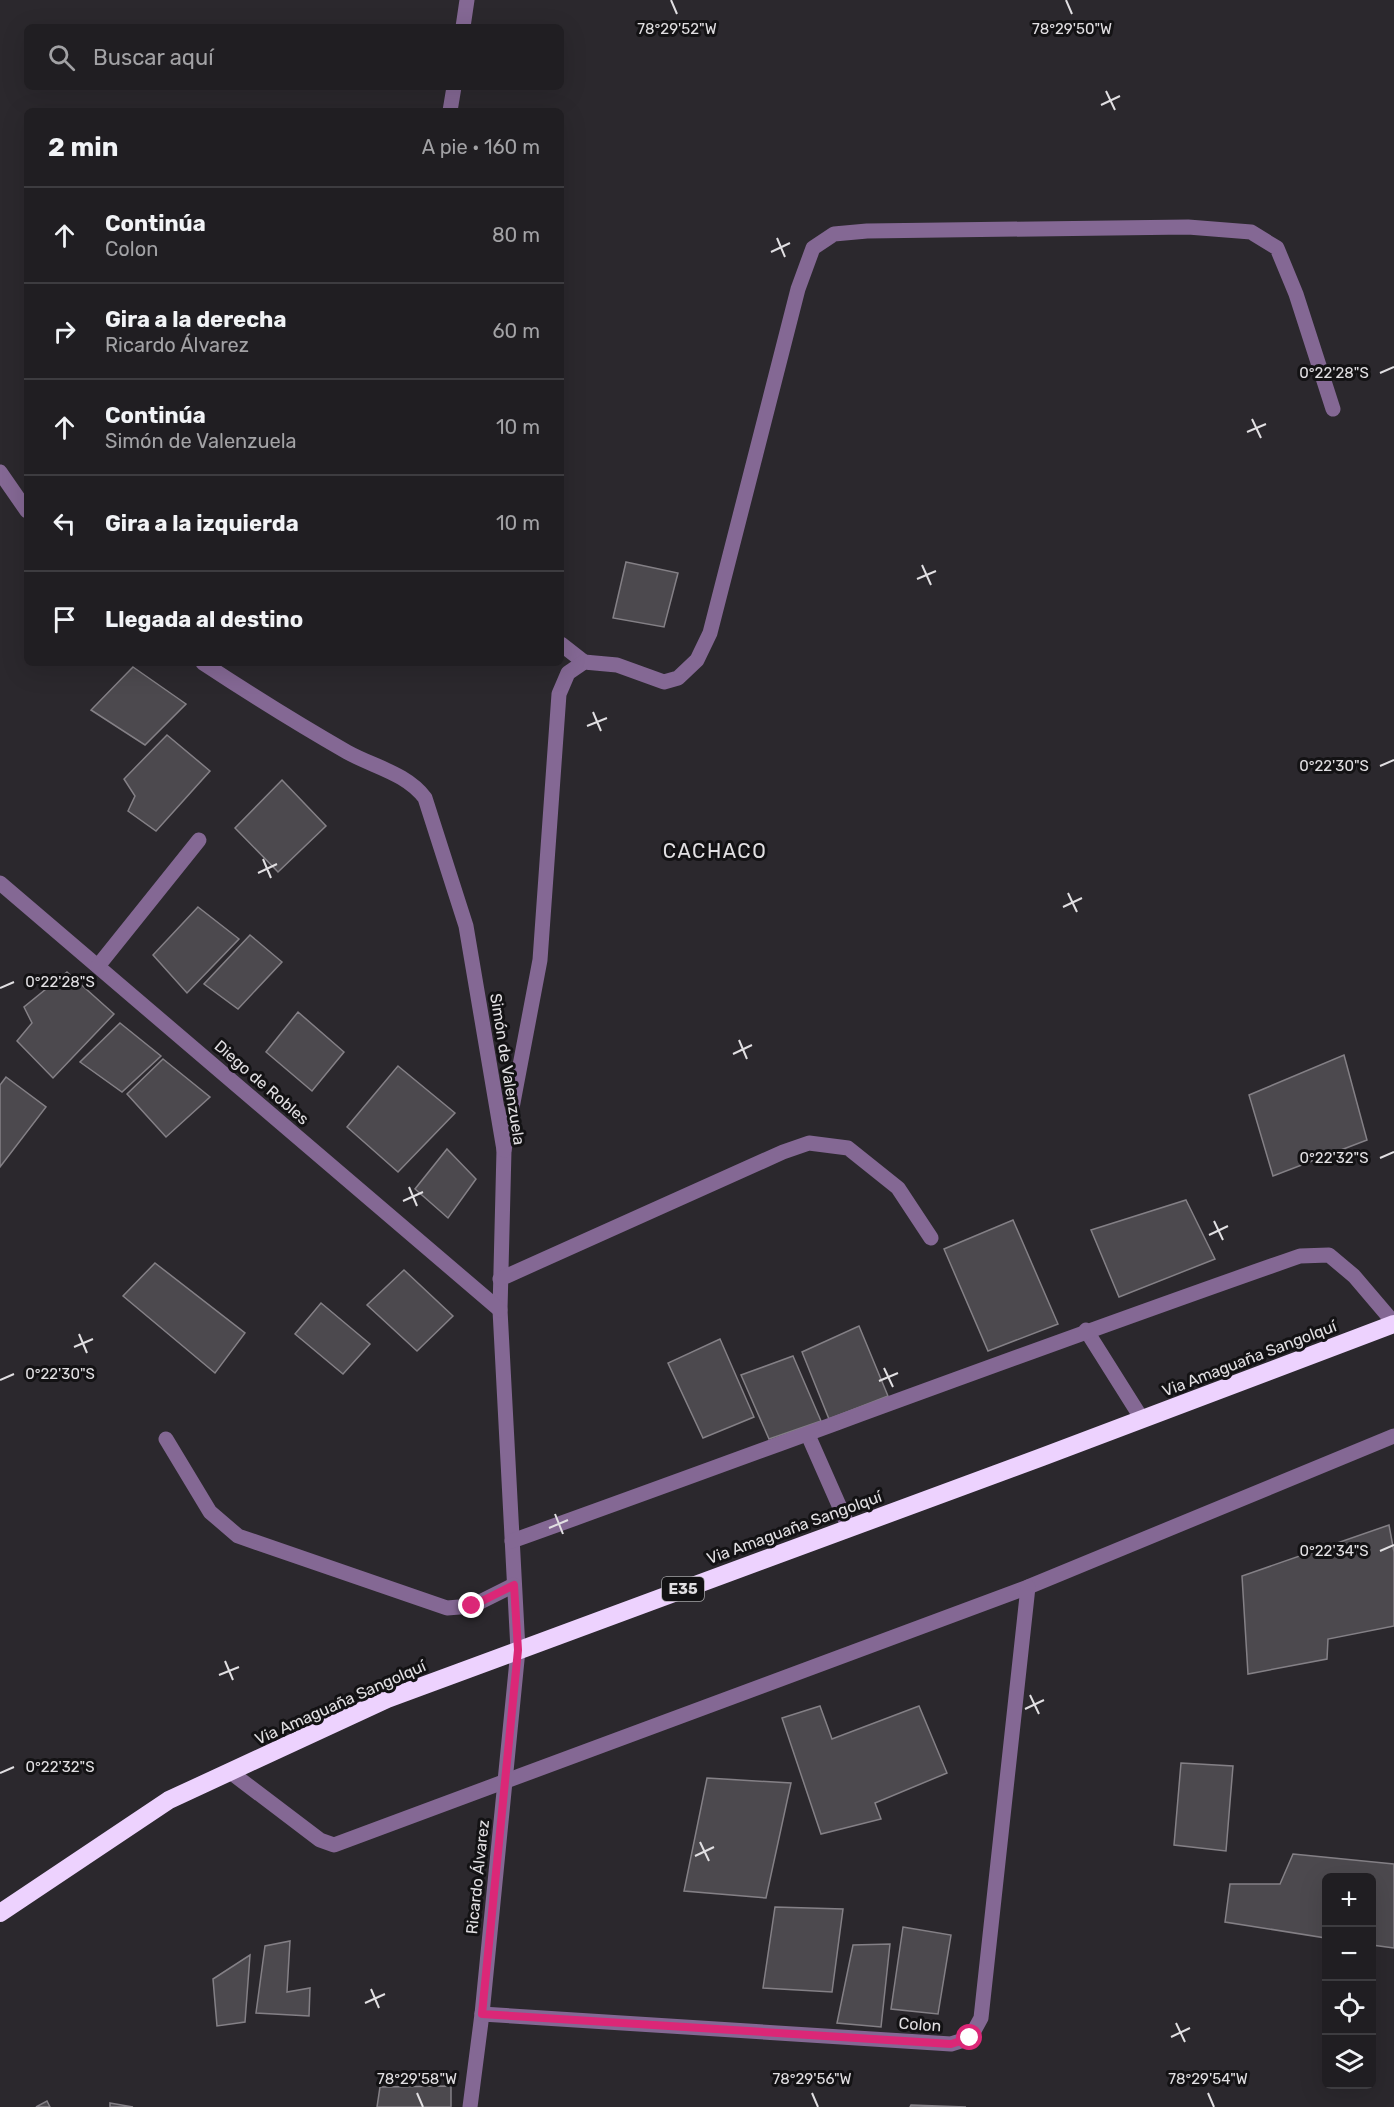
<!DOCTYPE html>
<html lang="es">
<head>
<meta charset="utf-8">
<style>
  :root { --surface:#201e22; --page:#28272a; --text:#f1f3f6; --muted:#a2a2a5; --line:#3d3c40 }
  body { margin:0; font-family:Rubik,sans-serif; background:var(--page); color:var(--text) }
  .controls { position:absolute; right:18px; bottom:18px; display:grid; overflow:hidden; border-radius:9px; box-shadow:0 6px 24px #0002 }
  .controls button { width:54px; height:54px; display:grid; place-items:center; padding:0; border:0; border-bottom:2px solid var(--line); background:var(--surface); color:var(--text); font:30px sans-serif }
  .stop { position:absolute; width:18px; height:18px; margin:-14px; border:4px solid #db2777; border-radius:50%; background:#fff }
  .stop.end { background:#db2777; border-color:#fff; box-shadow:0 2px 6px #0008 }
  .list { margin:0; padding:0; list-style:none }
  h2 { display:flex; justify-content:space-between; align-items:center; height:78px; margin:0; padding:0 24px; font-size:26px }
  h2 small { font-size:20px; font-weight:400; color:var(--muted) }
  .list li { display:grid; grid-template-columns:39px 1fr auto; gap:18px; align-items:center; box-sizing:border-box; height:96px; padding:0 24px; border-top:2px solid var(--line) }
  .list b { display:block; font-size:22px; white-space:nowrap }
  .list p { margin:0; font-size:20px; white-space:nowrap; color:var(--muted) }
  .list em { font-size:20px; font-style:normal; color:var(--muted) }
  .icon { flex:none; width:33px; height:33px; fill:none; stroke:currentColor; stroke-width:2; stroke-linecap:round; stroke-linejoin:round }
  .map { position:relative; flex:none; width:1394px; height:2107px; overflow:hidden }
  .search { position:absolute; background:var(--surface); box-shadow:0 6px 24px #0002; left:24px; top:24px; width:540px; height:66px; display:flex; align-items:center; gap:15px; box-sizing:border-box; padding:0 21px; border-radius:9px; color:var(--muted); font-size:22px }
  .panel { position:absolute; background:var(--surface); box-shadow:0 6px 24px #0002; left:24px; top:108px; width:540px; height:558px; border-radius:9px }
  .map>svg:first-child { display:block }
  .building { fill:#4c494e; stroke:#848086; stroke-width:1.5 }
  .lines { fill:none; stroke-linecap:round; stroke-linejoin:round }
  .minor { stroke:#846894; stroke-width:15 }
  .highway { stroke:#edd2fe; stroke-width:18 }
  .route { stroke:#db2777; stroke-width:8 }
  .ticks { fill:none; stroke:#e1dfe2; stroke-width:2 }
  .labels { text-anchor:middle; stroke-width:6; stroke-linejoin:round; paint-order:stroke }
  .shield { fill:#131214; stroke:#a3a2a4; stroke-width:1.5 }
  .shield-label { font-size:15px; font-weight:bold; fill:#e1dfe2 }
  .street-label { font-size:16px; fill:#e1dfe2; stroke:#131214 }
  .quarter-label { font-size:20px; letter-spacing:1.5px; fill:#e1dfe2; stroke:#131214 }
  .ticks-label { font-size:15px; text-anchor:middle; fill:#e1dfe2; stroke:#131214; stroke-width:6; stroke-linejoin:round; paint-order:stroke }
</style>
</head>
<body>
<div class="map">
<svg width="1394" height="2107" viewBox="0 0 1394 2107">
  <rect width="100%" height="100%" fill="#2b282d"/>
  <g class="building">
    <polygon points="626,562 678,573 664,627 613,618"/>
    <polygon points="133,667 186,704 145,745 91,710"/>
    <polygon points="167,735 210,771 156,831 128,811 135,796 124,779"/>
    <polygon points="282,780 326,826 278,872 235,828"/>
    <polygon points="198,907 239,939 187,993 153,955"/>
    <polygon points="250,935 282,962 238,1009 204,984"/>
    <polygon points="67,972 114,1014 53,1078 17,1041 32,1023 24,1007"/>
    <polygon points="298,1012 344,1052 312,1091 266,1052"/>
    <polygon points="120,1023 161,1056 122,1092 80,1062"/>
    <polygon points="1344,1055 1367,1140 1273,1176 1249,1095"/>
    <polygon points="163,1059 210,1097 166,1137 127,1094"/>
    <polygon points="398,1066 455,1113 398,1172 347,1127"/>
    <polygon points="6,1077 46,1107 0,1167 0,1085"/>
    <polygon points="447,1149 476,1179 448,1218 415,1189"/>
    <polygon points="1186,1200 1215,1259 1119,1297 1091,1230"/>
    <polygon points="1013,1220 1058,1324 988,1351 944,1249"/>
    <polygon points="155,1263 245,1333 215,1373 123,1296"/>
    <polygon points="404,1270 453,1316 417,1351 367,1305"/>
    <polygon points="321,1303 370,1344 343,1374 295,1334"/>
    <polygon points="859,1326 888,1396 829,1419 802,1352"/>
    <polygon points="720,1339 754,1417 703,1438 668,1363"/>
    <polygon points="793,1356 821,1421 769,1439 741,1375"/>
    <polygon points="1389,1525 1394,1552 1394,1626 1328,1639 1327,1659 1248,1674 1242,1576"/>
    <polygon points="820,1706 832,1739 919,1706 947,1773 875,1803 881,1819 821,1834 782,1718"/>
    <polygon points="1181,1763 1233,1766 1226,1851 1174,1845"/>
    <polygon points="707,1778 791,1783 766,1898 684,1891"/>
    <polygon points="1293,1854 1394,1864 1394,1948 1372,1945 1372,1878 1326,1878 1326,1938 1225,1922 1230,1884 1280,1884"/>
    <polygon points="775,1907 843,1909 832,1992 763,1988"/>
    <polygon points="903,1927 951,1935 938,2014 891,2009"/>
    <polygon points="290,1941 287,1992 310,1988 309,2016 256,2013 265,1946"/>
    <polygon points="890,1944 881,2027 837,2023 853,1945"/>
    <polygon points="250,1955 245,2022 217,2026 213,1979"/>
    <polygon points="451,2086 451,2107 377,2107 380,2087"/>
    <polygon points="47,2101 50,2107 36,2107"/>
    <polygon points="110,2103 133,2107 110,2107"/>
    <polygon points="911,2105 966,2107 910,2107"/>
  </g>
  <g class="lines">
    <g class="minor">
      <polyline points="463,27 467,0"/>
      <polyline points="450,111 454,87"/>
      <polyline points="0,472 27,511"/>
      <polyline points="561,644 584,662"/>
      <path d="M 203,663 C 250,694 298,724 347,752 C 374,767 406,773 425,798 L 466,926 L 504,1150 L 500,1310 L 518,1650 L 482,2014 L 470,2107"/>
      <polyline points="0,883 500,1310"/>
      <polyline points="98,966 199,840"/>
      <polyline points="504,1150 540,960 559,694 568,673 584,662 617,665 664,682 678,678 697,660 710,633 798,289 813,248 834,234 867,231 1188,227 1251,232 1277,248 1296,294 1333,409"/>
      <polyline points="500,1279 783,1152 809,1143 848,1148 898,1188 931,1238"/>
      <polyline points="1086,1330 1142,1419"/>
      <polyline points="808,1435 849,1528"/>
      <polyline points="166,1439 210,1512 238,1536 447,1608 472,1606 514,1585"/>
      <path d="M 512,1541 C 775,1447 1036,1348 1300,1256 L 1329,1255 L 1354,1276 L 1394,1323"/>
      <polyline points="229,1771 320,1840 334,1845 1028,1587 1394,1436"/>
      <polyline points="482,2014 951,2044 970,2038 981,2018 1028,1587"/>
    </g>
    <polyline class="highway" points="0,1913 169,1800 387,1699 1042,1457 1394,1324"/>
  </g>
  <g class="lines">
    <polyline class="route" points="472,1606 514,1585 518,1650 482,2014 951,2044 970,2038"/>
  </g>
  <path class="ticks" d="M 671,0 L 677,14M 1066,0 L 1072,14M 1106,91 L 1115,110M 1101,105 L 1120,96M 777,238 L 785,257M 771,252 L 790,243M 1380,373 L 1394,367M 1252,419 L 1261,438M 1247,432 L 1266,424M 922,565 L 931,585M 917,579 L 936,571M 593,712 L 601,731M 587,726 L 607,718M 1380,766 L 1394,760M 263,859 L 271,878M 258,873 L 277,864M 1068,893 L 1077,912M 1063,907 L 1082,898M 0,988 L 14,982M 739,1040 L 747,1059M 733,1054 L 752,1045M 1380,1158 L 1394,1152M 409,1187 L 417,1206M 403,1201 L 423,1192M 1214,1221 L 1223,1240M 1209,1235 L 1228,1226M 79,1334 L 87,1353M 74,1347 L 93,1339M 884,1368 L 893,1387M 0,1380 L 14,1374M 879,1381 L 898,1373M 555,1514 L 563,1534M 549,1528 L 568,1520M 1380,1551 L 1394,1545M 225,1661 L 233,1680M 219,1675 L 239,1667M 1030,1695 L 1039,1714M 1025,1709 L 1044,1700M 0,1773 L 14,1767M 700,1842 L 709,1861M 695,1856 L 714,1847M 371,1989 L 379,2008M 365,2003 L 385,1994M 1176,2023 L 1185,2042M 1171,2037 L 1190,2028M 417,2093 L 423,2107M 812,2093 L 818,2107M 1208,2093 L 1214,2107"/>
  <g class="labels">
    <rect class="shield" x="662" y="1577" width="42" height="24" rx="4.5"/>
    <g class="shield-label">
      <text x="683" y="1594">E35</text>
    </g>
    <g class="street-label">
      <text transform="translate(508 1069) rotate(81)" y="6">Simón de Valenzuela</text>
      <text transform="translate(262 1082) rotate(41)" y="6">Diego de Robles</text>
      <text transform="translate(1249 1358) rotate(-21)" y="6">Via Amaguaña Sangolquí</text>
      <text transform="translate(794 1527) rotate(-20)" y="6">Via Amaguaña Sangolquí</text>
      <text transform="translate(340 1702) rotate(-24)" y="6">Via Amaguaña Sangolquí</text>
      <text transform="translate(477 1877) rotate(-84)" y="6">Ricardo Álvarez</text>
      <text transform="translate(920 2024) rotate(4)" y="6">Colon</text>
    </g>
    <g class="quarter-label">
      <text x="715" y="858">CACHACO</text>
    </g>
  </g>
  <g class="ticks-label">
    <text x="1072" y="34">78°29'50"W</text>
    <text x="677" y="34">78°29'52"W</text>
    <text x="1334" y="378">0°22'28"S</text>
    <text x="1334" y="771">0°22'30"S</text>
    <text x="60" y="987">0°22'28"S</text>
    <text x="1334" y="1163">0°22'32"S</text>
    <text x="60" y="1379">0°22'30"S</text>
    <text x="1334" y="1556">0°22'34"S</text>
    <text x="60" y="1772">0°22'32"S</text>
    <text x="417" y="2084">78°29'58"W</text>
    <text x="812" y="2084">78°29'56"W</text>
    <text x="1208" y="2084">78°29'54"W</text>
  </g>
</svg>
<div class="controls">
<button>+</button>
<button>−</button>
<button><svg class="icon" aria-label="locate" viewBox="0 0 24 24"><circle cx="12" cy="12" r="6"/><path d="M12 2v4M12 18v4M2 12h4M18 12h4"/></svg></button>
<button><svg class="icon" aria-label="layers" viewBox="0 0 24 24"><path d="M12 4l9 5-9 5-9-5zM3 14l9 5 9-5"/></svg></button>
</div>
<div class="stop" style="left:970px;top:2038px"></div>
<div class="stop end" style="left:472px;top:1606px"></div>
<div class="search"><svg class="icon" aria-label="search" viewBox="0 0 24 24"><circle cx="10" cy="10" r="6"/><path d="M15 15l6 6"/></svg>Buscar aquí</div>
<section class="panel">
<h2>2 min<small>A pie · 160 m</small></h2>
<ul class="list">
<li><svg class="icon" aria-label="ahead" viewBox="0 0 24 24"><path d="M12 20V5M6 11l6-6 6 6"/></svg><div><b>Continúa</b><p>Colon</p></div><em>80 m</em></li>
<li><svg class="icon" aria-label="right" viewBox="0 0 24 24"><path d="M7 20v-9h11M14 6l5 5-5 5"/></svg><div><b>Gira a la derecha</b><p>Ricardo Álvarez</p></div><em>60 m</em></li>
<li><svg class="icon" aria-label="ahead" viewBox="0 0 24 24"><path d="M12 20V5M6 11l6-6 6 6"/></svg><div><b>Continúa</b><p>Simón de Valenzuela</p></div><em>10 m</em></li>
<li><svg class="icon" aria-label="left" viewBox="0 0 24 24"><path d="M17 20v-9H6M10 6l-5 5 5 5"/></svg><div><b>Gira a la izquierda</b></div><em>10 m</em></li>
<li><svg class="icon" aria-label="arrive" viewBox="0 0 24 24"><path d="M6 21V4h12l-3 4 3 4H6"/></svg><div><b>Llegada al destino</b></div></li>
</ul>
</section>
</div>
</body>
</html>
